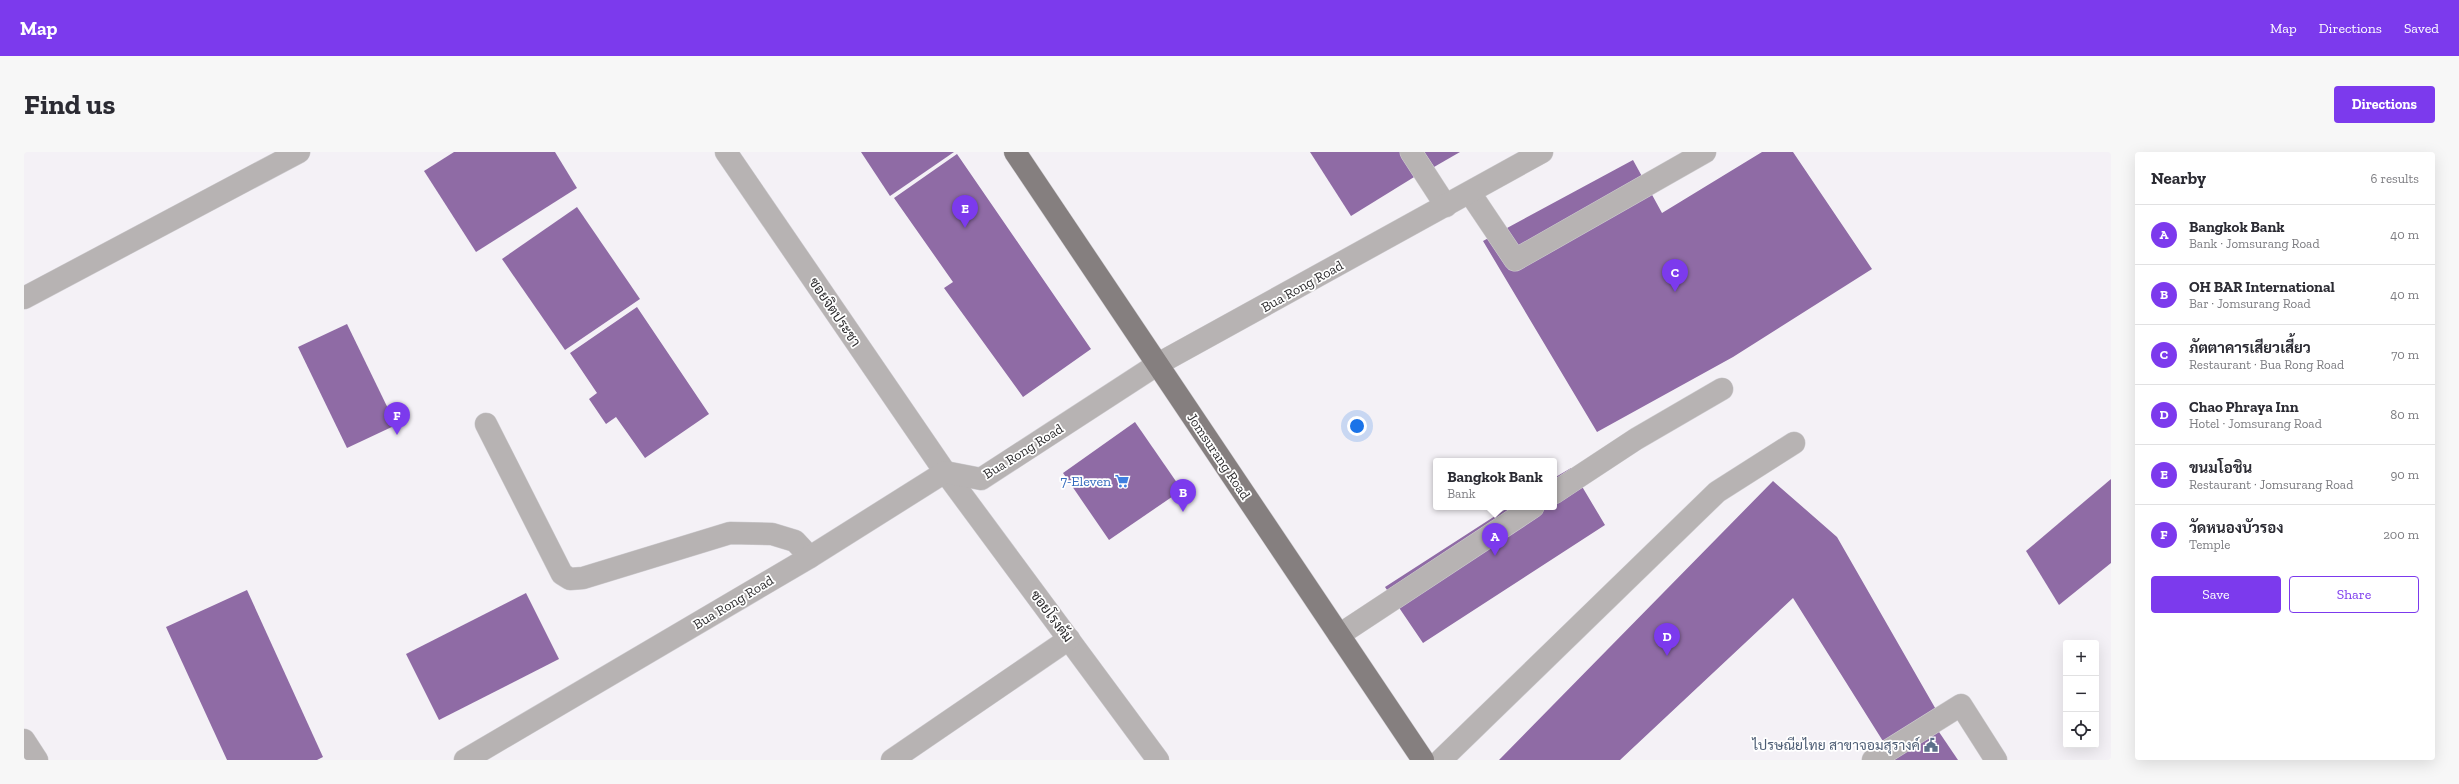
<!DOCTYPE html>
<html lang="en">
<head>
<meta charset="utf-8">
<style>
  :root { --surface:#fff; --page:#f7f7f7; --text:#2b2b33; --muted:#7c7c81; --line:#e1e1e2; --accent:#7c3aed }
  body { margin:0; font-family:"Zilla Slab",Sarabun,serif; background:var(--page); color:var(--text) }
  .controls { position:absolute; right:12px; bottom:12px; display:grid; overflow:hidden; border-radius:4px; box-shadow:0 4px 16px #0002 }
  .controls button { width:36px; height:36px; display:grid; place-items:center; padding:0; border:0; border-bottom:1px solid var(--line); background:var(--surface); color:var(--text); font:20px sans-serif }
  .you { position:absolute; left:1333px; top:274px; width:14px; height:14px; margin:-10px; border:3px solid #fff; border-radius:50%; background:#1a73e8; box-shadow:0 0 0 6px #1a73e833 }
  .badge { display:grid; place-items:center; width:26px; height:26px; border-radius:50%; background:var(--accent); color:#fff; font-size:13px; font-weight:700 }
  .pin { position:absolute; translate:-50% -33px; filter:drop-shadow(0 1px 2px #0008) }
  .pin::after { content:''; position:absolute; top:21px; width:14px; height:12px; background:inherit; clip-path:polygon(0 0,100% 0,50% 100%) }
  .popup { position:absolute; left:1409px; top:306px; width:124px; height:52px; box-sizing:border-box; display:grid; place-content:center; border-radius:4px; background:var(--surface); filter:drop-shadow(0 1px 3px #0005); font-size:13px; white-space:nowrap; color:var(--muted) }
  .popup b { font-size:15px; color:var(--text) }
  .popup::after { content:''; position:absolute; left:50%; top:100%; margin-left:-8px; border:8px solid transparent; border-top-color:var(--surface) }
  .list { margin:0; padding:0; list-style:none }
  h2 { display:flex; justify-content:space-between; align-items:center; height:52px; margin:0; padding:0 16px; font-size:17px }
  h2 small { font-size:13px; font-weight:400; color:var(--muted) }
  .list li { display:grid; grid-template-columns:26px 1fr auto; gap:12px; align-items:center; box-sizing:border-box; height:60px; padding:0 16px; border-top:1px solid var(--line) }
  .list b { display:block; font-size:15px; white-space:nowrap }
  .list p { margin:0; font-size:13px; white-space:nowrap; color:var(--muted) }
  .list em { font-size:13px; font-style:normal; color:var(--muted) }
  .actions { display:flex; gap:8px; padding:12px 16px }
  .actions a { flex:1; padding:9px 0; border:1px solid var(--accent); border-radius:4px; text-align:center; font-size:14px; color:var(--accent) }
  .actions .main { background:var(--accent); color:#fff }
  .icon { flex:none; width:22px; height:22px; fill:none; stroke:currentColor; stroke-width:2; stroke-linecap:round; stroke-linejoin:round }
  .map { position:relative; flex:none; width:2087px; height:608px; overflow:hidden; border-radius:4px }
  header { display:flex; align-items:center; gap:24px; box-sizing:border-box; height:56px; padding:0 20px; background:var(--accent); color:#fff }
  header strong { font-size:19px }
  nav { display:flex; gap:22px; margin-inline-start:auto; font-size:14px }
  .intro { display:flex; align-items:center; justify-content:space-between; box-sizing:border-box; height:96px; padding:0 24px }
  h1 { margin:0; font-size:28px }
  .button { padding:10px 18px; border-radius:4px; background:var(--accent); color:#fff; font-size:14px; font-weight:700 }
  main { display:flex; gap:24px; padding:0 24px }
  aside { flex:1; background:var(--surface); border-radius:4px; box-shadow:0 4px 16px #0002 }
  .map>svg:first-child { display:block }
  .building { fill:#8f6ba5 }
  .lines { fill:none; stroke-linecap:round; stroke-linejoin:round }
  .minor-casing { stroke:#d0ced2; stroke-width:23 }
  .major-casing { stroke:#d0ced2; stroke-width:23 }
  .minor { stroke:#b7b3b3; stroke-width:22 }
  .major { stroke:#857f7f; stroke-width:22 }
  .labels { text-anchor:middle; stroke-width:3.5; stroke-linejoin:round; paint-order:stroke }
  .street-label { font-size:14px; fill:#2e2d2f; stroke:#fff }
  .shop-label { font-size:14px; fill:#366cbe; stroke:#fff; text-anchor:end }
  .service-label { font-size:14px; fill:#4e5e75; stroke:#fff; text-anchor:end }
</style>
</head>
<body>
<header>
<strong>Map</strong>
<nav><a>Map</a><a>Directions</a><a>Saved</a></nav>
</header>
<div class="intro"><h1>Find us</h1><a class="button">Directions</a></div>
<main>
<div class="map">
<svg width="2087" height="608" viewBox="0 0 2087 608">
  <rect width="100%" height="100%" fill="#f4f1f6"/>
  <g class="building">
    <polygon points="430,0 531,0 553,36 452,100 400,19"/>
    <polygon points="837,0 930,0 866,44"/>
    <polygon points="1286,0 1380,0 1395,22 1327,64"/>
    <polygon points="1400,0 1436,0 1410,15"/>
    <polygon points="1738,0 1769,0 1848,117 1709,205 1573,280 1459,89 1609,8 1638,61"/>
    <polygon points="933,2 1067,197 999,245 920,136 929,130 870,46"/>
    <polygon points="553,55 616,147 541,198 478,107"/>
    <polygon points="613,155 685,262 621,306 592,265 582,272 565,247 573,241 546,201"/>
    <polygon points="323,172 372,273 323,296 274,195"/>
    <polygon points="1111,270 1158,338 1085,388 1039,321"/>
    <polygon points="1547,316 1581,373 1399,491 1361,435 1485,355 1530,355 1530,326"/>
    <polygon points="2087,327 2087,411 2035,453 2002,399"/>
    <polygon points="1749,329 1813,385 1914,561 1862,594 1769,446 1596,608 1475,608"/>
    <polygon points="223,438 299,605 293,608 203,608 142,475"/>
    <polygon points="502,441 535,507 415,568 382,502"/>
    <polygon points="1913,577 1934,608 1867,608"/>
  </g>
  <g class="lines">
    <defs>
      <g id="minor">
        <polyline points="702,0 921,320 1134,608"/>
        <polyline points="1387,0 1422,54"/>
        <polyline points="1446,41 1491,108 1681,0"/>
        <polyline points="0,146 275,0"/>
        <polyline points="462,272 538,422 546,427 559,426 706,381 748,382 771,389 786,405"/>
        <polyline points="1530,341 1612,287 1698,237"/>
        <polyline points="1315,483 1509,355"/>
        <polyline points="0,588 13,608"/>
        <polyline points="441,608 786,405 921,320 957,327 1134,212 1518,0"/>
        <polyline points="868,608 1045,487"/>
        <polyline points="1417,608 1693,340 1770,291"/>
        <polyline points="1849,608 1937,553 1972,608"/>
      </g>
      <polyline id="major" points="991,0 1399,608"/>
    </defs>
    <use href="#minor" class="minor-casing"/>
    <use href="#major" class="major-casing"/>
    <use href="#minor" class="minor"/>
    <use href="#major" class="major"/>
  </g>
  <defs>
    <symbol id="supermarket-bare" viewBox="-9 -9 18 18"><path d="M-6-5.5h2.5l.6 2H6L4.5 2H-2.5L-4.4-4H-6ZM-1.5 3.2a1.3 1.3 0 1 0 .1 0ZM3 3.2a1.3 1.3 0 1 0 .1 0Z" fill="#3f7fe0" stroke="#fff" stroke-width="2.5" paint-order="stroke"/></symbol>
    <symbol id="civic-bare" viewBox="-9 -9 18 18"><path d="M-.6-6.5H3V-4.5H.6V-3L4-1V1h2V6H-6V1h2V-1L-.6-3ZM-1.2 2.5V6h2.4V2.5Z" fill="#5c6f8a" stroke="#fff" stroke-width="2.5" paint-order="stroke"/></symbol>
  </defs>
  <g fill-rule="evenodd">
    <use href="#supermarket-bare" x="1088" y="319" width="20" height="20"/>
    <use href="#civic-bare" x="1897" y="583" width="20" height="20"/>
  </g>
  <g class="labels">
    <g class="street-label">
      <text transform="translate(1278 134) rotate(-29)" y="5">Bua Rong Road</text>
      <text transform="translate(811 160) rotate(56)" y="5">ซอยจิตประชา</text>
      <text transform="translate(999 299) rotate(-32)" y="5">Bua Rong Road</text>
      <text transform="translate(1195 304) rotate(56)" y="5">Jomsurang Road</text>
      <text transform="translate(709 450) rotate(-31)" y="5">Bua Rong Road</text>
      <text transform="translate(1028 464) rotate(53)" y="5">ซอยโรงต้ม</text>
    </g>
    <g class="shop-label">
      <text x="1087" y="334">7-Eleven</text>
    </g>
    <g class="service-label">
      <text x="1896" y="598">ไปรษณียไทย สาขาจอมสุรางค์</text>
    </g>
  </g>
</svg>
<div class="controls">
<button>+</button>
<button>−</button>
<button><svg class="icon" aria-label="locate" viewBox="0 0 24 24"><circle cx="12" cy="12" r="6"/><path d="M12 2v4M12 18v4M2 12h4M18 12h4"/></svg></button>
</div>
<div class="you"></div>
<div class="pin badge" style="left:1471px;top:404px">A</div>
<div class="popup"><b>Bangkok Bank</b>Bank</div>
<div class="pin badge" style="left:1159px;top:360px">B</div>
<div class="pin badge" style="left:1651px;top:140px">C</div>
<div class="pin badge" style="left:1643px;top:504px">D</div>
<div class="pin badge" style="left:941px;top:76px">E</div>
<div class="pin badge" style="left:373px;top:283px">F</div>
</div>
<aside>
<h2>Nearby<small>6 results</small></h2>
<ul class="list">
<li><span class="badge">A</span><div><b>Bangkok Bank</b><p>Bank · Jomsurang Road</p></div><em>40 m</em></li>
<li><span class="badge">B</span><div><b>OH BAR International</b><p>Bar · Jomsurang Road</p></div><em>40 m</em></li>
<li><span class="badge">C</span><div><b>ภัตตาคารเสียวเสี้ยว</b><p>Restaurant · Bua Rong Road</p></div><em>70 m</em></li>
<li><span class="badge">D</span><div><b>Chao Phraya Inn</b><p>Hotel · Jomsurang Road</p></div><em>80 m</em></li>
<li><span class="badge">E</span><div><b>ขนมโอชิน</b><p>Restaurant · Jomsurang Road</p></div><em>90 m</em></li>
<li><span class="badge">F</span><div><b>วัดหนองบัวรอง</b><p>Temple</p></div><em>200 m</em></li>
</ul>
<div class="actions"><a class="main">Save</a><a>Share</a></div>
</aside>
</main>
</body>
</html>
